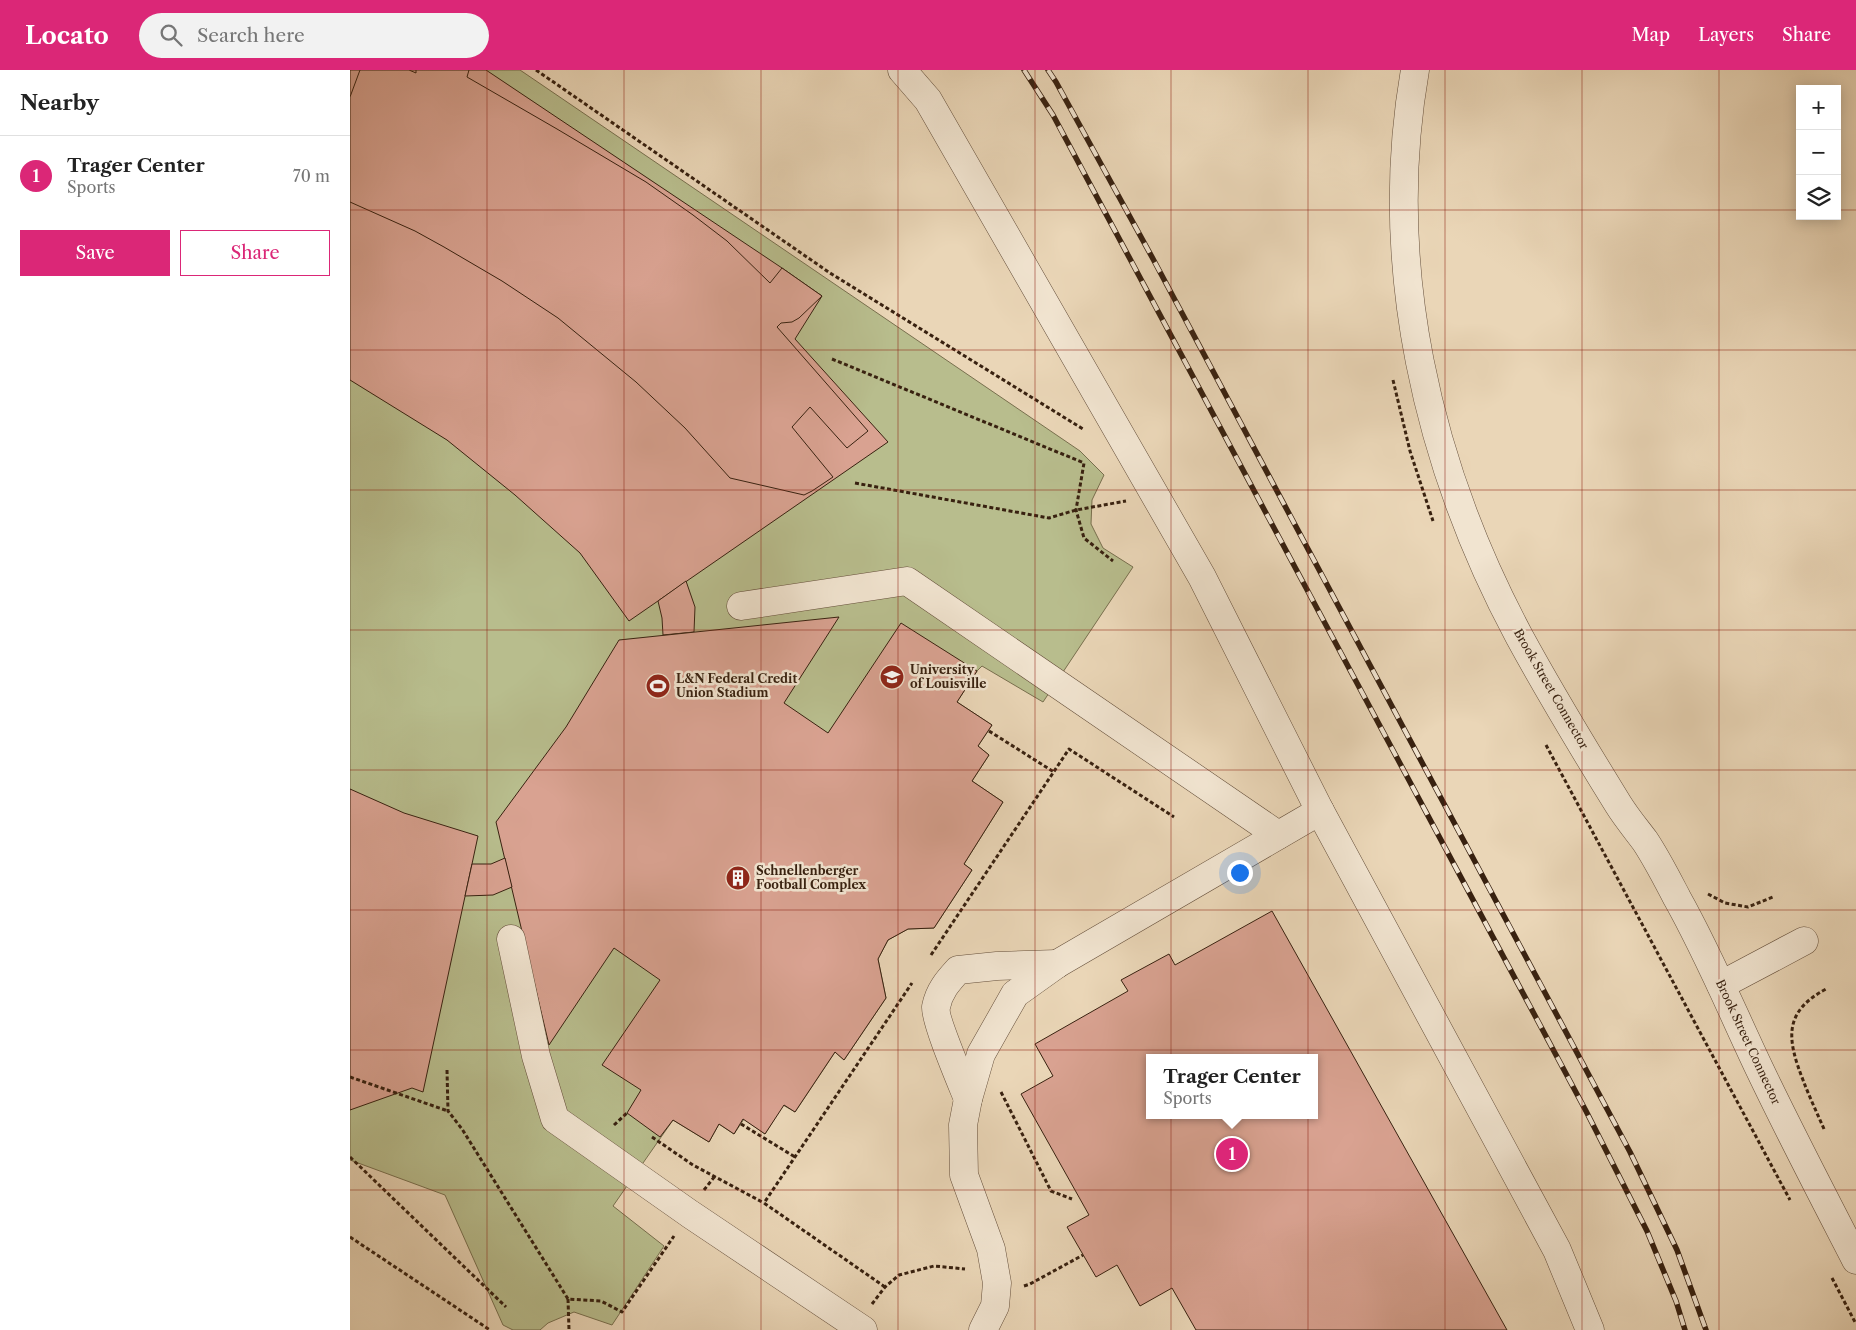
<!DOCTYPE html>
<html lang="en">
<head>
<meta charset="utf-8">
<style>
  :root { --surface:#fff; --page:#f2f2f2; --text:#222; --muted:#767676; --line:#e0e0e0; --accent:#db2777 }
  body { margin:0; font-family:"Libre Caslon Text",serif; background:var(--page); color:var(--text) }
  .controls { position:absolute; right:15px; top:15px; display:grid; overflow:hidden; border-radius:0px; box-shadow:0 2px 12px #0003 }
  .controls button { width:45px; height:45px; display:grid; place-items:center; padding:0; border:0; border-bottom:1px solid var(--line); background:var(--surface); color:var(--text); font:25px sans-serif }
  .you { position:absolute; left:889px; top:802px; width:18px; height:18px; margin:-12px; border:4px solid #fff; border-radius:50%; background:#1a73e8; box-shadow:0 0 0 8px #1a73e833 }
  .badge { display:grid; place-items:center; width:32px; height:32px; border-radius:50%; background:var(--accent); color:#fff; font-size:16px; font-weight:700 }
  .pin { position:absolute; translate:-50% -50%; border:2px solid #fff; box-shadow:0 1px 5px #0006 }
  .popup { position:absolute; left:796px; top:984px; width:172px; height:65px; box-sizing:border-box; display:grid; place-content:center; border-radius:0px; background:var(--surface); filter:drop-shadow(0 1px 4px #0005); font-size:16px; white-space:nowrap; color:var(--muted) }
  .popup b { font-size:19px; color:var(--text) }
  .popup::after { content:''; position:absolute; left:50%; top:100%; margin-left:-10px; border:10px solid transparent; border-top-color:var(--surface) }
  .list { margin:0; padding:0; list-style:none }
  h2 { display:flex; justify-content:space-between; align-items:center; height:65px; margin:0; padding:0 20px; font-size:21px }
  h2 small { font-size:16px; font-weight:400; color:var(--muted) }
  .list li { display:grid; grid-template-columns:32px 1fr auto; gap:15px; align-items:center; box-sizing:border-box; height:80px; padding:0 20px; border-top:1px solid var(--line) }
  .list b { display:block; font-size:19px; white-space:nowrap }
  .list p { margin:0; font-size:16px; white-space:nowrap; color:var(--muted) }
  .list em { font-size:16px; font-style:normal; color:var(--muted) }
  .actions { display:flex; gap:10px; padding:15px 20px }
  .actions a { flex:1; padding:11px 0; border:1px solid var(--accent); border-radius:0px; text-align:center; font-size:18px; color:var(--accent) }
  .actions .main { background:var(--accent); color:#fff }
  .icon { flex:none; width:28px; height:28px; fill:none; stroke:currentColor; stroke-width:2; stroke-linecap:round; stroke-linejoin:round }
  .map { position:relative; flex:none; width:1506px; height:1260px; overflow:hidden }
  header { display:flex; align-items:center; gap:30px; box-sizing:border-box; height:70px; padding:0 25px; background:var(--accent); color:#fff }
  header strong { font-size:24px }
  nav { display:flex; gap:28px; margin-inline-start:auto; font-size:18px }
  .search { width:350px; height:45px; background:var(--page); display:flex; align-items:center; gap:12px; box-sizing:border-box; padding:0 18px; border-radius:28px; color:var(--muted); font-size:19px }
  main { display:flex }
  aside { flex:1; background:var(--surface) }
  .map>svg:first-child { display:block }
  .green { fill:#b8bd8d; stroke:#786f4e }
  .building { fill:#d9a291; stroke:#382110; fill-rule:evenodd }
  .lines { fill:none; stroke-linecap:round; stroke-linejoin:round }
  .minor-casing { stroke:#644e3a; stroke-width:29 }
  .path { stroke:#382110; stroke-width:3; stroke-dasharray:4 2.5; stroke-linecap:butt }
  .minor { stroke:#f1e4d0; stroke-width:28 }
  .rail-casing { stroke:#382110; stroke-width:5.5 }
  .rail { stroke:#f1e4d0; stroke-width:4; stroke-dasharray:11; stroke-linecap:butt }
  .grid { fill:none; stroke:#8f2418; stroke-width:1; stroke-opacity:0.55 }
  .labels { text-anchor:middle; stroke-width:5; stroke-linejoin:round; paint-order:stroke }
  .poi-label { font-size:12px; font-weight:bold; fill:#382110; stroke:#f1e4d0; text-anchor:start }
  .street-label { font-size:12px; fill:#382110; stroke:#f1e4d0 }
</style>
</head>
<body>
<header>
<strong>Locato</strong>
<div class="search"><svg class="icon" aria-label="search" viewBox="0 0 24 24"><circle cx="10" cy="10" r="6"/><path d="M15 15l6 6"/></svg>Search here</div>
<nav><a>Map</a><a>Layers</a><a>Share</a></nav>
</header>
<main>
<aside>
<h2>Nearby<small></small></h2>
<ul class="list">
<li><span class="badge">1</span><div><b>Trager Center</b><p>Sports</p></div><em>70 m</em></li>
</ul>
<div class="actions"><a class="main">Save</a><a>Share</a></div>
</aside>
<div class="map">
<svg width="1506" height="1260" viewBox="0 0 1506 1260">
  <rect width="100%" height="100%" fill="#ead6b7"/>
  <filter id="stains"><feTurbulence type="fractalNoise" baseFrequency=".004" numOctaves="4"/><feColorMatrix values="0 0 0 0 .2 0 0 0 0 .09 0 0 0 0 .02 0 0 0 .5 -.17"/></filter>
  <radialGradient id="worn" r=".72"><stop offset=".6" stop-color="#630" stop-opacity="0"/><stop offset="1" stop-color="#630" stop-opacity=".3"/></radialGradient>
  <polygon class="green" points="0,0 170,0 730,381 754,405 742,430 741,454 753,478 783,497 693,632 632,596 627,601 607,632 642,655 628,676 639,685 622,711 653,732 614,794 622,800 584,858 558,859 538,870 528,889 536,928 494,990 485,982 445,1042 433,1035 415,1064 394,1049 384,1064 369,1054 359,1072 323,1050 263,1136 314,1176 262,1255 224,1242 198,1253 190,1260 163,1260 153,1255 95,1125 0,1090"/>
  <g class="building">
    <polygon points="0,0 136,0 432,198 472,226 445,269 538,372 279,551 230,483 165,425 97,370 0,310"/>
    <polygon points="10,0 59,0 66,3 66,0 119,0 117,7 207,59 296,112 343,145 377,171 420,213 432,198 472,226 449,248 442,252 431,253 427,257 518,361 497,378 460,337 442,357 483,407 462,421 454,425 380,408 335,358 286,312 208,248 152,211 94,177 65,161 0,132 0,27"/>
    <polygon points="336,511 345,537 344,562 313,565 312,548 308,531"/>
    <polygon points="489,547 434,633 478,663 551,553 627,601 607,632 642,655 628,676 639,685 622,711 653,732 614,794 622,800 584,858 558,859 538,870 528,889 536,928 494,990 485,982 445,1042 434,1035 415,1064 393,1049 384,1064 369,1054 359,1072 323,1050 310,1067 277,1043 291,1020 252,995 310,910 264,878 199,975 146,752 216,657 269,570"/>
    <polygon points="0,719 54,743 128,766 73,1022 62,1018 0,1040"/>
    <polygon points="155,788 162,817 143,825 115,826 122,794 141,794"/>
    <path d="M 922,841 L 1157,1260 L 846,1260 L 822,1218 L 790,1236 L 767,1195 L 746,1207 L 717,1157 L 739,1145 L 671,1024 L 703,1006 L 685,974 L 778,921 L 771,910 L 819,884 L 825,895 ZM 800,988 L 964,988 L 964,1045 L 800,1045 Z"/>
  </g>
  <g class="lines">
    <defs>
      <g id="minor">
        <polyline points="552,0 578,30 852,507 970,741 707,894 665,924 631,984 618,1029 613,1055 614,1105 641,1179 647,1213 645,1236 633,1260"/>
        <path d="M 1065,0 C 1031,194 1077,394 1169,566 C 1200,623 1234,679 1268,734 C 1276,747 1286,759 1295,771 C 1307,789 1317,809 1327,828 C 1358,883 1382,941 1409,998 C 1440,1063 1473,1126 1506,1190"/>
        <polyline points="391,536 557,511 928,765"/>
        <polyline points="970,741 1207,1180 1240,1260"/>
        <polyline points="161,869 186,986 205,1049 340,1144 513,1260"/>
        <polyline points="1371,915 1454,871"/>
        <path d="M 618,1029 C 612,1014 584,948 586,937 C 589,921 598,911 608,900 L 647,896 L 707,894"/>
      </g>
    </defs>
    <use href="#minor" class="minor-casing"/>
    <g class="path">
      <polyline points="186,0 480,203 733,359"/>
      <polyline points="482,289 734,393 726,440 734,468 763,491"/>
      <polyline points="1043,310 1060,381 1083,451"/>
      <polyline points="505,413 699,448 726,440 776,431"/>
      <polyline points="639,661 704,702"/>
      <polyline points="1196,675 1440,1130"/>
      <polyline points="1358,824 1375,833 1398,837 1423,827"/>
      <polyline points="581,885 719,679 824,747"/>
      <polyline points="97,1000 98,1041 112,1059 218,1229 251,1231 272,1242 324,1166"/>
      <polyline points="0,1007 98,1041"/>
      <polyline points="651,1022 701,1121 722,1129"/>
      <polyline points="391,1054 445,1087"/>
      <polyline points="264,1055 277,1043"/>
      <path d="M 1474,1059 C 1467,1043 1459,1026 1453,1010 C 1437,969 1433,942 1476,919"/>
      <polyline points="302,1067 343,1095 414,1133"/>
      <polyline points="0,1087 156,1237"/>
      <polyline points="354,1120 365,1106"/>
      <polyline points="0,1167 140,1260"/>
      <polyline points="1482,1208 1506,1254"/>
      <polyline points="674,1216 680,1214 733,1185"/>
      <polyline points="535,1217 414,1133 562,913"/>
      <polyline points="218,1229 219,1260"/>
      <polyline points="522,1234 535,1217 549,1205 584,1196 615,1199"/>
    </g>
    <use href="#minor" class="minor"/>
    <defs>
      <g id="rail">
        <polyline points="674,0 703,45 1236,1041 1297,1161 1326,1231 1335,1260"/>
        <polyline points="698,0 706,12 802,187 1280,1082 1327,1180 1356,1260"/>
      </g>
    </defs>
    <use href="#rail" class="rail-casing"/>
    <use href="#rail" class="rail"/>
  </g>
  <path class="grid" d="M 137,0 L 137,1260M 274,0 L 274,1260M 411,0 L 411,1260M 548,0 L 548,1260M 685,0 L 685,1260M 821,0 L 821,1260M 958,0 L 958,1260M 1095,0 L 1095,1260M 1232,0 L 1232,1260M 1369,0 L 1369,1260M 0,140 L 1450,140M 1487,140 L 1506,140M 0,280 L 1506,280M 0,420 L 1506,420M 0,560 L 1506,560M 0,700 L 1506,700M 0,840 L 1506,840M 0,980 L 1506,980M 0,1120 L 1506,1120"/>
  <defs>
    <symbol id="university-disc" viewBox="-11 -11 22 22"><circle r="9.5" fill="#8f2418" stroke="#f1e4d0"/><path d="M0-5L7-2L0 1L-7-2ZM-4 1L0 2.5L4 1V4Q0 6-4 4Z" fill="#fff"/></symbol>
    <symbol id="stadium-disc" viewBox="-11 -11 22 22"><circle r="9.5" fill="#8f2418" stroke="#f1e4d0"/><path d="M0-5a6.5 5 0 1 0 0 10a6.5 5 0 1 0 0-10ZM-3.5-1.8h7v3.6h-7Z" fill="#fff"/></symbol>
    <symbol id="building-disc" viewBox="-11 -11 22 22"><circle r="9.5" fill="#8f2418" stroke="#f1e4d0"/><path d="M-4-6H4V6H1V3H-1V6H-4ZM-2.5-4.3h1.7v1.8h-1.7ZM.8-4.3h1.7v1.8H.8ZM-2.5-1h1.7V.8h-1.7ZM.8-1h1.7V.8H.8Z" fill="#fff"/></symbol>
  </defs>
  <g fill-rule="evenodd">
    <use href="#university-disc" x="528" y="593" width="28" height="28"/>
    <use href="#stadium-disc" x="294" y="602" width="28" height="28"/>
    <use href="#building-disc" x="374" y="794" width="28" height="28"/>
  </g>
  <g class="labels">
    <g class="poi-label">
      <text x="560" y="604">University<tspan x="560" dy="14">of Louisville</tspan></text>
      <text x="326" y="613">L&amp;N Federal Credit<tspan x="326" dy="14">Union Stadium</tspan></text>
      <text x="406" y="805">Schnellenberger<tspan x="406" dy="14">Football Complex</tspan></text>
    </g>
    <g class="street-label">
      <text transform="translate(1201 619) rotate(60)" y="4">Brook Street Connector</text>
      <text transform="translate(1398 972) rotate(65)" y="4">Brook Street Connector</text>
    </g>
  </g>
  <rect width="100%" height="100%" filter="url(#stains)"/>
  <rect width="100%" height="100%" fill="url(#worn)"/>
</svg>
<div class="controls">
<button>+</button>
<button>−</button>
<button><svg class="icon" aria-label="layers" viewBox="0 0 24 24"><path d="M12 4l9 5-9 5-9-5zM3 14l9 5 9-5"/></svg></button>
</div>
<div class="you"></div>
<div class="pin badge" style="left:882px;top:1084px">1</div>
<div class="popup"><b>Trager Center</b>Sports</div>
</div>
</main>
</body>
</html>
